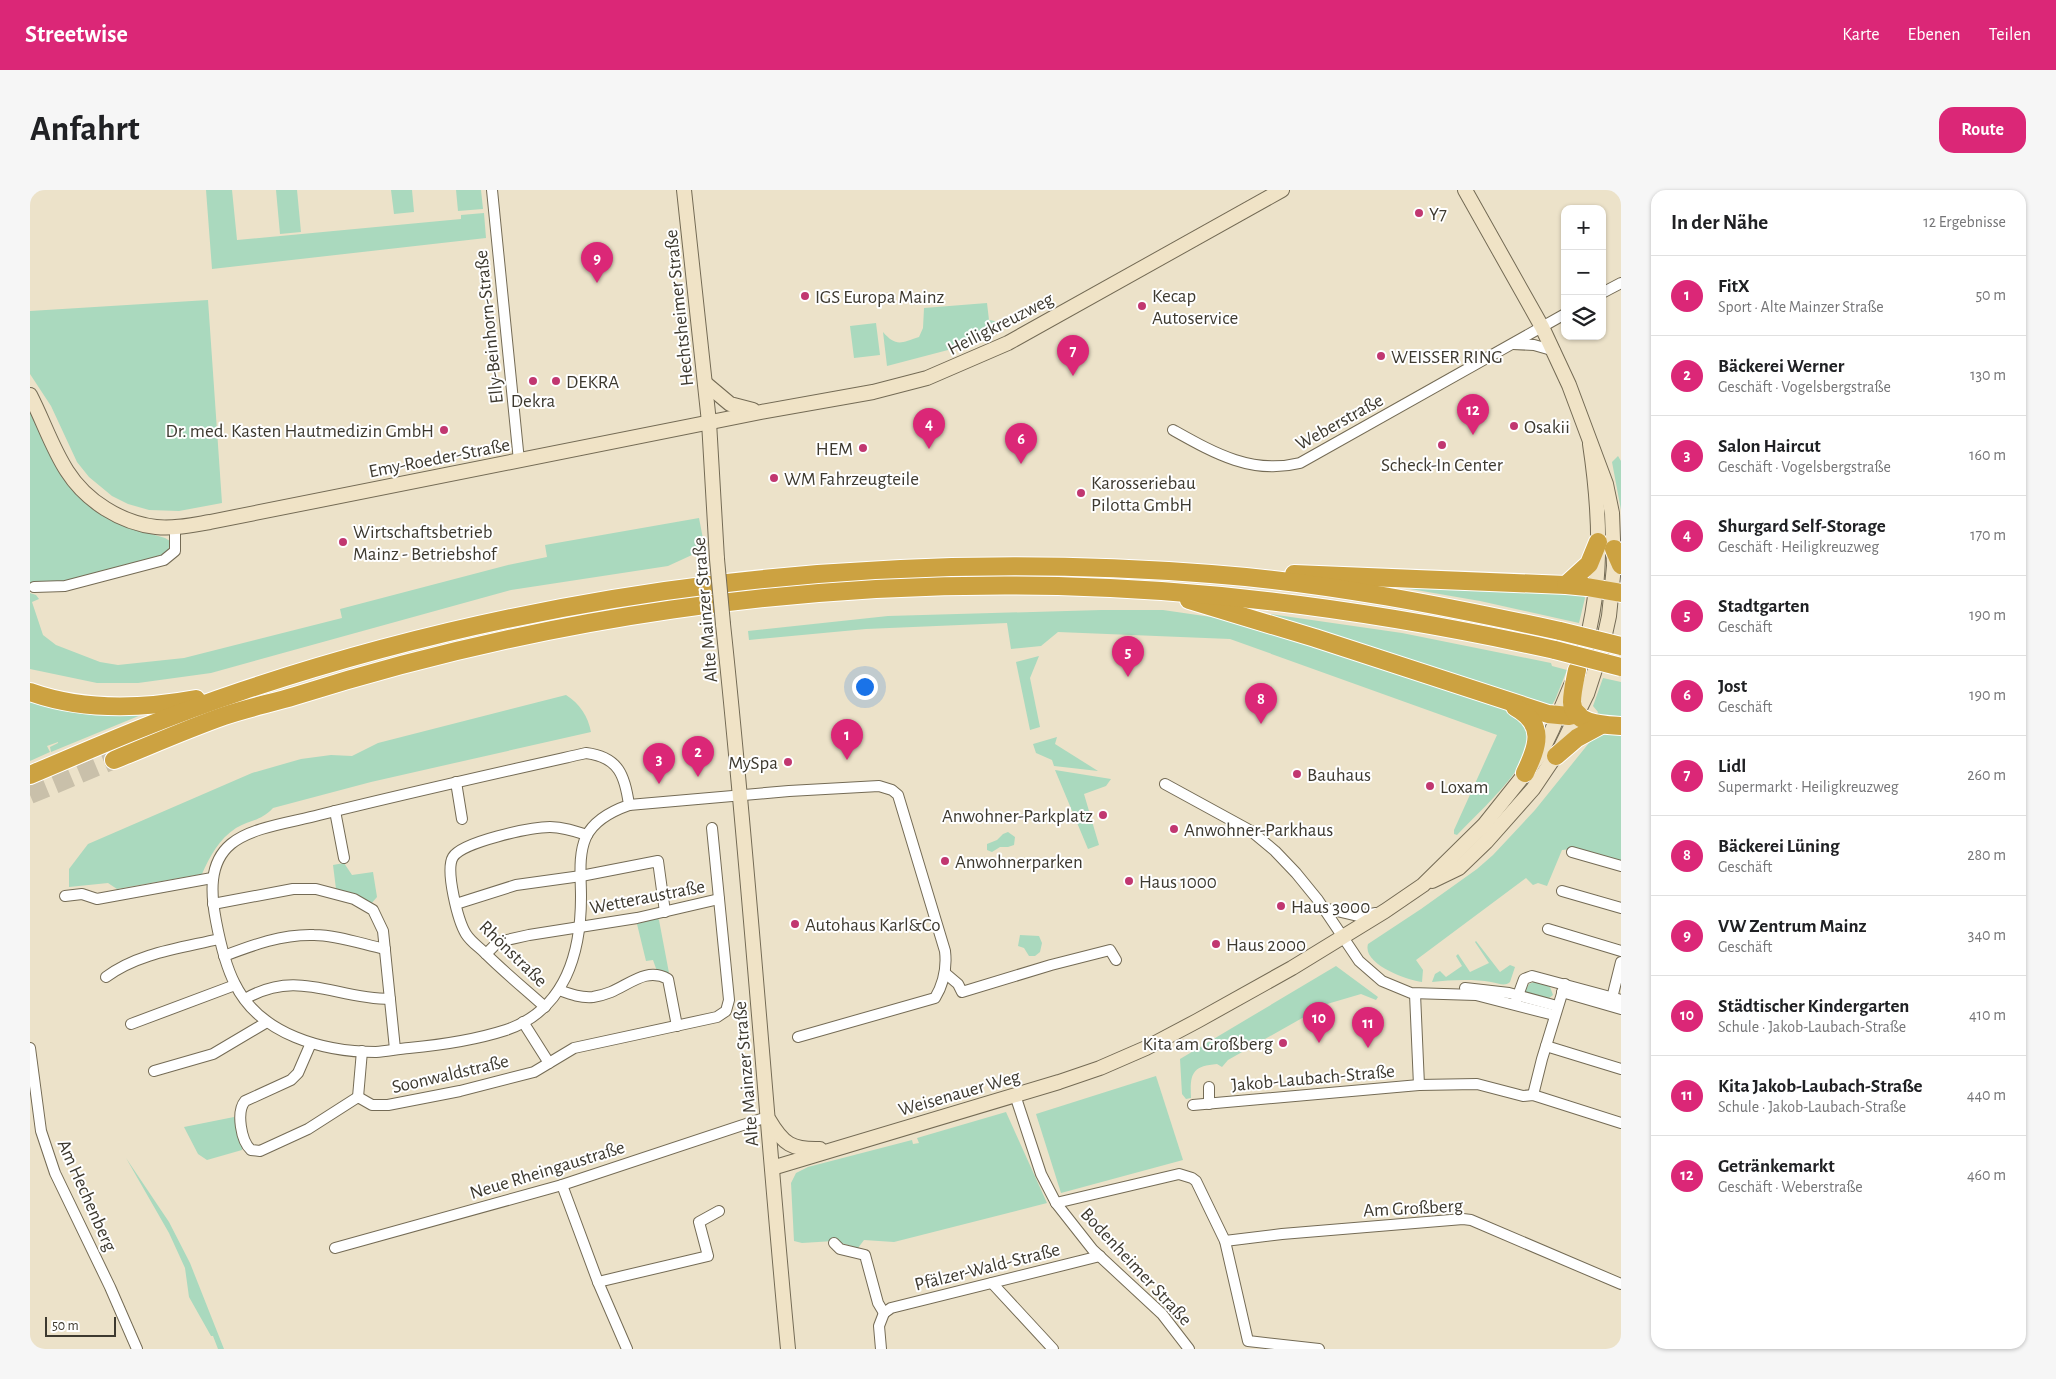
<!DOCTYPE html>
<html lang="de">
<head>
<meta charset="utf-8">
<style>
  :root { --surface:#fff; --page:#f6f6f6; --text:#202124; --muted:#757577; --line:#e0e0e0; --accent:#db2777 }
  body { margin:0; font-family:"Alegreya Sans",sans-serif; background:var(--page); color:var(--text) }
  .controls { position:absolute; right:15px; top:15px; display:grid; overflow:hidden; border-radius:10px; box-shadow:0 1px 4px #0004 }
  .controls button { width:45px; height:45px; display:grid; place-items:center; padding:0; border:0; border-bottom:1px solid var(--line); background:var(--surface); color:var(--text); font:25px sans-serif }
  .scale { position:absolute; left:15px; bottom:12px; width:71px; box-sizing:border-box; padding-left:5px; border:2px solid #3d392f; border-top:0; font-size:14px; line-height:18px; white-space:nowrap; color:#3d392f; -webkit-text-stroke:4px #fff; paint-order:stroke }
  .you { position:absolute; left:834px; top:496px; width:18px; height:18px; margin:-12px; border:4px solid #fff; border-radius:50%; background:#1a73e8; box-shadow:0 0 0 8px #1a73e833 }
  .badge { display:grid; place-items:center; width:32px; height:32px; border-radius:50%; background:var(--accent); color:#fff; font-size:16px; font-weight:700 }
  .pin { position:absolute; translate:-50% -41px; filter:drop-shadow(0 1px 2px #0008) }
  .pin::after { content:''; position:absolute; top:26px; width:18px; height:15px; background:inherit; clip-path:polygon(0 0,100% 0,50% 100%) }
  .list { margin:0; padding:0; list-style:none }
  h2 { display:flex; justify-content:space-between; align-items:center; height:65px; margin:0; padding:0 20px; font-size:21px }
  h2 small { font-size:16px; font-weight:400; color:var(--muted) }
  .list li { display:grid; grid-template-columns:32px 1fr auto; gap:15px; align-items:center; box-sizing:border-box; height:80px; padding:0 20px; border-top:1px solid var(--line) }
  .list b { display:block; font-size:19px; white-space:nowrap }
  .list p { margin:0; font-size:16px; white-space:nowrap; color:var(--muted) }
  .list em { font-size:16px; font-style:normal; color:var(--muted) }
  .icon { flex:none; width:28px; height:28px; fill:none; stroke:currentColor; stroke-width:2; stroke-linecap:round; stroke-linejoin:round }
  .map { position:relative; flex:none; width:1591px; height:1159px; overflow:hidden; border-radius:15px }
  header { display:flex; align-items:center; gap:30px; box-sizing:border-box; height:70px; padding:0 25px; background:var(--accent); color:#fff }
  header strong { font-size:24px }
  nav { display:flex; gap:28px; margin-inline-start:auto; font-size:18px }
  .intro { display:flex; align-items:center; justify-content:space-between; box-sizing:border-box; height:120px; padding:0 30px }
  h1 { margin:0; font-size:35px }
  .button { padding:12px 22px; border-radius:15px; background:var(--accent); color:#fff; font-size:18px; font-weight:700 }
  main { display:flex; gap:30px; padding:0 30px }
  aside { flex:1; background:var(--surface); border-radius:15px; box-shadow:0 1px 4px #0004 }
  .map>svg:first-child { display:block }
  .green { fill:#aad9be }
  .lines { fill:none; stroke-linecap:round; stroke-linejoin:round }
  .highway-tunnel { stroke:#c9c0aa; stroke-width:18; stroke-dasharray:18 9; stroke-linecap:butt }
  .street-casing { stroke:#746b55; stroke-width:12 }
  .secondary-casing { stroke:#746b55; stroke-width:16 }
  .highway-casing { stroke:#fff; stroke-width:20 }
  .street { stroke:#fff; stroke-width:10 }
  .secondary { stroke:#f0e3c6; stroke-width:14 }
  .highway { stroke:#cca241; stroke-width:18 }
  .secondary-bridge-casing { stroke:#746b55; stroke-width:16; stroke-linecap:butt }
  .highway-bridge-casing { stroke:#fff; stroke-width:20; stroke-linecap:butt }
  .secondary-bridge { stroke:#f0e3c6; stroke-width:14 }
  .highway-bridge { stroke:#cca241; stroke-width:18 }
  .poi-dot { fill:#c13770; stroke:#fff; stroke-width:2 }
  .labels { text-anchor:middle; stroke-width:4; stroke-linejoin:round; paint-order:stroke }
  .poi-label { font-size:19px; fill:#3d392f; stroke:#fff; text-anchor:start }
  .street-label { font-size:19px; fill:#3d392f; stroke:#fff }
</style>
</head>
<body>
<header>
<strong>Streetwise</strong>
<nav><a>Karte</a><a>Ebenen</a><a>Teilen</a></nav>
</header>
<div class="intro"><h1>Anfahrt</h1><a class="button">Route</a></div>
<main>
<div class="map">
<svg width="1591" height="1159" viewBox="0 0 1591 1159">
  <rect width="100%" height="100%" fill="#ece2c9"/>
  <g class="green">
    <polygon points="176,0 202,0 207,50 431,29 431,25 454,23 456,48 182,79"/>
    <polygon points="246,0 267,0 271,42 250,44"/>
    <polygon points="361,0 382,0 384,22 364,24"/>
    <polygon points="426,0 451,0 453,19 428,21"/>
    <polygon points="178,110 192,313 149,321 119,320 98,314 82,306 59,287 47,272 21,216 0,184 0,121"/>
    <path d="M 957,113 L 959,130 L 965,131 C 965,137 964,138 961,143 C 954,155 947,148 936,150 C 928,151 923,155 918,160 L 857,176 L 853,142 C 866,157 871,153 889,147 L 893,138 L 894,118 Z"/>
    <polygon points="846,133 850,165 824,168 820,136"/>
    <polygon points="0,216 47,304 62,318 81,330 97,337 135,348 140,351 138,362 133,365 54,389 0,394"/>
    <polygon points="1588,266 1591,271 1591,320 1582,272"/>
    <polygon points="669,328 675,359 638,376 481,400 181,483 108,493 67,493 0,479 0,403 6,405 9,409 2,412 13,445 26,455 70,472 88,475 154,468 312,428 310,419 478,375 517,367 515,355"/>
    <polygon points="1363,396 1449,396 1554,405 1555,408 1549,433 1450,411"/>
    <path d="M 1071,420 L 1133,420 L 1188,428 L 1241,440 L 1487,523 L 1499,541 C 1498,548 1498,557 1495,564 C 1487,588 1445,626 1427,645 L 1424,644 L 1424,640 L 1467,545 L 1200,449 L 1028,442 L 1011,456 L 981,459 L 977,433 L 836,439 L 719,450 L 718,441 L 858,426 Z"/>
    <polygon points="1212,420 1372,443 1521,473 1522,476 1537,480 1525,510 1522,515 1516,517"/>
    <polygon points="1009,466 1000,488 1010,537 1000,540 986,472"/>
    <polygon points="1573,488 1591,492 1591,531 1566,527 1568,522 1563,516"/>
    <path d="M 536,505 C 550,514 558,526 561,542 L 341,592 L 243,618 C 231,631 220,630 206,638 C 189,649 180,666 172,684 L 87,699 L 78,693 L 39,697 L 39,679 L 58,654 L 222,583 L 271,569 L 301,565 L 322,566 L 348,553 Z"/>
    <polygon points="0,508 110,522 111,525 21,562 20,557 28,553 28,552 17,556 20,562 0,571"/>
    <path d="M 1591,542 L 1591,674 L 1541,659 L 1532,660 L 1517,696 L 1508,693 L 1503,695 L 1496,688 L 1386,770 L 1393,780 L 1392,792 C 1377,790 1332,774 1338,754 L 1391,719 L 1447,679 L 1463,665 L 1505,620 L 1567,543 Z"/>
    <polygon points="1027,547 1025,554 1068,581 1024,576 1022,570 1006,563 1003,554"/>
    <polygon points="1025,580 1081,589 1076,596 1054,604 1069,655 1058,659"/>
    <polygon points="978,642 985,647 984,655 978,657 970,657 962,662 957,660 957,654 967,650 973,644"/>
    <polygon points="314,673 322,685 343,682 347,707 340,715 306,699 303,675"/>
    <polygon points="627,728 629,730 639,783 628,784 623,770 616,771 607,734"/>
    <polygon points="990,745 1009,746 1012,753 1010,762 1005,766 999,766 994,758 988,756"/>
    <path d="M 1446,751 L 1470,782 L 1480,775 L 1485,777 L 1480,792 C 1474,797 1469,793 1461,792 C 1443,789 1420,790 1402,792 L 1405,784 L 1410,781 L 1416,787 L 1432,776 L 1426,766 L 1428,764 L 1440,782 L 1459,773 L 1445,752 Z"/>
    <path d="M 1306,776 L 1348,807 L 1346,810 L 1331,804 L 1297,814 L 1198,870 L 1192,877 L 1187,874 C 1161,876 1160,885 1161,908 L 1156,909 L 1152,904 L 1150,869 Z"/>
    <polygon points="1506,791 1520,797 1523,805 1518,809 1494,803 1499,794"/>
    <polygon points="1126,886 1153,970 1031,1003 1006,924"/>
    <polygon points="976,922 1017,1013 864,1052 834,1050 828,1058 804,1051 772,1053 764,1051 761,993 766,983 778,977 882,950 883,954 889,953 887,948"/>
    <polygon points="204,927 212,956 212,960 177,970 168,964 154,937"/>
    <polygon points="96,968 139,1032 160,1073 194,1159 188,1159 183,1146 181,1146 159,1107 155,1078 139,1043"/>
  </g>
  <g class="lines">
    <polyline class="highway-tunnel" points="0,605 84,570"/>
    <defs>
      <g id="street">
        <polyline points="462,0 489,271"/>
        <polyline points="1572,103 1591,93"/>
        <polyline points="1483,154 1504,155 1525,161"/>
        <path d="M 1143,240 C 1184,263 1222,285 1270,273 L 1535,124"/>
        <polyline points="4,397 35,396 134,370 145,361 145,337"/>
        <path d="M 556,563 C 589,567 595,586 599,615 C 582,621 564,630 556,647 C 548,665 551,687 551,707 C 551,763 535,820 476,840 C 445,850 411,855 379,858 C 368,859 357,861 346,862 C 294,862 230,845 205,794 C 195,775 190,752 186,731 C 181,705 178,673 201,654 C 221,637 263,632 289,625 C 377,603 467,583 556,563 Z"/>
        <polyline points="426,592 432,629"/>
        <polyline points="1135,594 1221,641 1245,661 1266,683 1288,710 1329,771 1352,791 1381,803 1446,805 1524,825"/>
        <path d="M 599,615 L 759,601 L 849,596 L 862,600 L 868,605 L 915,761 C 917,778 914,793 905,808 L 768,847"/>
        <polyline points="305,621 314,668"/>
        <polyline points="1542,662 1591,676"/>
        <polyline points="1532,701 1591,718"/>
        <polyline points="35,706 52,704 67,709 182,688"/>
        <polyline points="183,714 263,699 286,699 324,709 343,720 353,741 365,859"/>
        <polyline points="426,714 486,695 551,686 628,671 635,722"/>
        <polyline points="1294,718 1328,726 1346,723"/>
        <polyline points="1518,739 1591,761"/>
        <polyline points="456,764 468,752 499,745 607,728 689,709"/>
        <path d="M 194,766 C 223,755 252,744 284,745 C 307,745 332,754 355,759"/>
        <polyline points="915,783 928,794 932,802 1021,775 1080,760 1086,770"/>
        <path d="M 76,787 C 108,763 151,758 189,749"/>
        <polyline points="1435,798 1479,803 1527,816"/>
        <path d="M 529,800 C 540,804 550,808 563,807 C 569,806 576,804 581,802 C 600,794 617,777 638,789 L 647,836"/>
        <polyline points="1532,802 1591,819"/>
        <polyline points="1385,804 1389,895"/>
        <path d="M 215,809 C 268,778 305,809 360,809"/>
        <polyline points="1486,811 1494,789 1502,786 1591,810"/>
        <polyline points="1581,812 1591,772"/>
        <path d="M 515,817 C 495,799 474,782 455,763 C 449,757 441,752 436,744 C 428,731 415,680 423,667 C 432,652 501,637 520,637 C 533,637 545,641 557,645"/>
        <polyline points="493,832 519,873"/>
        <polyline points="101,834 205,795"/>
        <path d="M 281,853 L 268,883 L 261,890 L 215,911 C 206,922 211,951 221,960 L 230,961 L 278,939 L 328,907 L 342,915 L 358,915 L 430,901 L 504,882 L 544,858 L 687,827 L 696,821 L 699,810 L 682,638"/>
        <polyline points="1516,856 1591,879"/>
        <polyline points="0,858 11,941 25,983 80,1097 107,1159"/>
        <polyline points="124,881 183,864 237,832"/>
        <polyline points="1179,897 1179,914"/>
        <polyline points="985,905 1011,984 1026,1013 1063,1060 1132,1124 1159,1159"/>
        <polyline points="1503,905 1512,869 1535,794"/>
        <polyline points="328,907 332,861"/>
        <polyline points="1163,915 1389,895 1447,894 1493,906 1503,905 1591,933"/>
        <polyline points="532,995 568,1092 597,1159"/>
        <polyline points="1026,1013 1149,984 1162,988 1166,991 1195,1051 1218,1151 1289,1159"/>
        <polyline points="1195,1051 1252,1044 1433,1029 1441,1030 1591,1094"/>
        <polyline points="804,1053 810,1059 835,1065 848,1113 854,1123"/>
        <polyline points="305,1058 532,995 737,927"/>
        <polyline points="568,1092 678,1066 669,1032 689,1021"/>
        <polyline points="962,1093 1023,1159"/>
        <polyline points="854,1123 861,1118 1070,1066"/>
        <polyline points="851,1159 849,1136 854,1123"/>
      </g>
      <g id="secondary">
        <polyline points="654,0 679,232 687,369"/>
        <polyline points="675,193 700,214 723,220"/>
        <path d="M 0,205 C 13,230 22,258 37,281 C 56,311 91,333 126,337 C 144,339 162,335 180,332 L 731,222 L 843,202 L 897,188 L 978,153 L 1252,0"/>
        <path d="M 693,434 C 719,675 735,918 758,1159"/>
        <path d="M 1549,475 C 1574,405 1571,327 1560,254"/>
        <polyline points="1402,691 1429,678 1456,652 1503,599 1530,559 1557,504 1572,458 1579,426 1584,376 1582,323 1576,294 1539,195 1512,137 1435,0"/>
        <path d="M 739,930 C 753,954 762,960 790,959"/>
        <polyline points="742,978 1029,892 1070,878 1116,858 1167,831 1262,778 1355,721 1393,695 1454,635 1510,565 1522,540 1541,495"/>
      </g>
      <g id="highway">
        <polyline points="1584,359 1591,375"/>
        <polyline points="1264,384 1536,395 1557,397 1591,403"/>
        <polyline points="1536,395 1559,374 1568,352"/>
        <polyline points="1159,410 1285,448 1518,524 1539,526 1548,524"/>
        <path d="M 1547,480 C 1545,490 1542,502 1542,512 C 1543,535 1575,535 1591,536"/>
        <path d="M 0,502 C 53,521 111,519 166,509"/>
        <path d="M 1485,517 C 1516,534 1508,556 1495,583"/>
        <polyline points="1526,566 1547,548 1571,535"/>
        <path d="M 84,570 C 121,555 157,539 194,526 C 217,518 242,513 265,506 C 511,428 770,390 1028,396 C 1196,400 1362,424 1525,460"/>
        <path d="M 0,585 C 70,555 140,525 212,501 C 522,397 855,358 1181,384 C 1299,393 1415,416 1530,441"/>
      </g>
    </defs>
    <use href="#street" class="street-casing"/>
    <use href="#secondary" class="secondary-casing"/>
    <use href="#highway" class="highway-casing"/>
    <use href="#street" class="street"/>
    <use href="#secondary" class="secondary"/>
    <use href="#highway" class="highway"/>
    <defs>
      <polyline id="secondary-bridge" points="687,369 693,434"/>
      <g id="highway-bridge">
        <polyline points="1530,441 1591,456"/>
        <polyline points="1525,460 1591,477"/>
      </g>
    </defs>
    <use href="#secondary-bridge" class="secondary-bridge-casing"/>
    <use href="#highway-bridge" class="highway-bridge-casing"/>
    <use href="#secondary-bridge" class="secondary-bridge"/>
    <use href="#highway-bridge" class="highway-bridge"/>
  </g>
  <g class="poi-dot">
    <circle cx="1389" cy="23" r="5"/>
    <circle cx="775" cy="106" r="5"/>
    <circle cx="1112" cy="116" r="5"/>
    <circle cx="1351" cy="166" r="5"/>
    <circle cx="503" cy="191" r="5"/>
    <circle cx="526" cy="191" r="5"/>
    <circle cx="1484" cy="236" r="5"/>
    <circle cx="414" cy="240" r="5"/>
    <circle cx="1412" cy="255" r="5"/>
    <circle cx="833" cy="258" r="5"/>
    <circle cx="744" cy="288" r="5"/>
    <circle cx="1051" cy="303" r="5"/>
    <circle cx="313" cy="352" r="5"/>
    <circle cx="758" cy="572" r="5"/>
    <circle cx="1267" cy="584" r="5"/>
    <circle cx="1400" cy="596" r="5"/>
    <circle cx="1073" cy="625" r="5"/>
    <circle cx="1144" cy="639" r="5"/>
    <circle cx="915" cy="671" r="5"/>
    <circle cx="1099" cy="691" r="5"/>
    <circle cx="1251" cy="716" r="5"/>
    <circle cx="765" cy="734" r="5"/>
    <circle cx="1186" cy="754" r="5"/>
    <circle cx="1253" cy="853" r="5"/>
  </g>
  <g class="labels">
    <g class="poi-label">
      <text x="1399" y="30">Y7</text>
      <text x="1122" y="112">Kecap<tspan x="1122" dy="22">Autoservice</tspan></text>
      <text x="785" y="113">IGS Europa Mainz</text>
      <text x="1361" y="173">WEISSER RING</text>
      <text x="536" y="198">DEKRA</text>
      <text x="503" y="217" text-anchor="middle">Dekra</text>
      <text x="1494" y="243">Osakii</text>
      <text x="404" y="247" text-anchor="end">Dr. med. Kasten Hautmedizin GmbH</text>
      <text x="823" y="265" text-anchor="end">HEM</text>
      <text x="1412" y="281" text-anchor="middle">Scheck-In Center</text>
      <text x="754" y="295">WM Fahrzeugteile</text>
      <text x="1061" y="299">Karosseriebau<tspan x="1061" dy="22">Pilotta GmbH</tspan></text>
      <text x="323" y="348">Wirtschaftsbetrieb<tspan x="323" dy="22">Mainz - Betriebshof</tspan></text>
      <text x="748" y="579" text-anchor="end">MySpa</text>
      <text x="1277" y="591">Bauhaus</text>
      <text x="1410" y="603">Loxam</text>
      <text x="1063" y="632" text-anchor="end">Anwohner-Parkplatz</text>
      <text x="1154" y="646">Anwohner-Parkhaus</text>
      <text x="925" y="678">Anwohnerparken</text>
      <text x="1109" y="698">Haus 1000</text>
      <text x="1261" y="723">Haus 3000</text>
      <text x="775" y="741">Autohaus Karl&amp;Co</text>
      <text x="1196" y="761">Haus 2000</text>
      <text x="1243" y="860" text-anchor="end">Kita am Großberg</text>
    </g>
    <g class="street-label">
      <text transform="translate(648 118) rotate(-96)" y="7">Hechtsheimer Straße</text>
      <text transform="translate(970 133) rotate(-27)" y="7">Heiligkreuzweg</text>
      <text transform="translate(458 137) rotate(-96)" y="7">Elly-Beinhorn-Straße</text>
      <text transform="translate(1309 231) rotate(-29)" y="7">Weberstraße</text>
      <text transform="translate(409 267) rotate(-11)" y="7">Emy-Roeder-Straße</text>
      <text transform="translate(674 420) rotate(-95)" y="7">Alte Mainzer Straße</text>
      <text transform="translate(617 706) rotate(-11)" y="7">Wetteraustraße</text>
      <text transform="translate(484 763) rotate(44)" y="7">Rhönstraße</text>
      <text transform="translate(420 883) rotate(-13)" y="7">Soonwaldstraße</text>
      <text transform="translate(715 884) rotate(-95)" y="7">Alte Mainzer Straße</text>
      <text transform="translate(1283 887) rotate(-5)" y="7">Jakob-Laubach-Straße</text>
      <text transform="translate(929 902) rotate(-16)" y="7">Weisenauer Weg</text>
      <text transform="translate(517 979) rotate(-17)" y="7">Neue Rheingaustraße</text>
      <text transform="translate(58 1005) rotate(66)" y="7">Am Hechenberg</text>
      <text transform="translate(1383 1017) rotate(-3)" y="7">Am Großberg</text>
      <text transform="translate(957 1076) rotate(-14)" y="7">Pfälzer-Wald-Straße</text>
      <text transform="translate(1107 1076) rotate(47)" y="7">Bodenheimer Straße</text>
    </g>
  </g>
</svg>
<div class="controls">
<button>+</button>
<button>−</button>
<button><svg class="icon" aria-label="layers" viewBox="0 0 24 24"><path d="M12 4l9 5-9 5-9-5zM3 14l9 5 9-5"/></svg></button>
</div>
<div class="scale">50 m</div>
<div class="you"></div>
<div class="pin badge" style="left:817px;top:570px">1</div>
<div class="pin badge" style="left:668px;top:587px">2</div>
<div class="pin badge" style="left:629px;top:594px">3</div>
<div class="pin badge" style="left:899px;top:259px">4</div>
<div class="pin badge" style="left:1098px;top:487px">5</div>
<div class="pin badge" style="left:991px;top:274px">6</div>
<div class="pin badge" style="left:1043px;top:186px">7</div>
<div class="pin badge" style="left:1231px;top:534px">8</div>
<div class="pin badge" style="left:567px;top:93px">9</div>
<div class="pin badge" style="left:1289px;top:853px">10</div>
<div class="pin badge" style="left:1338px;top:858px">11</div>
<div class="pin badge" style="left:1443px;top:245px">12</div>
</div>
<aside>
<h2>In der Nähe<small>12 Ergebnisse</small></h2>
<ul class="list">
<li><span class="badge">1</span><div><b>FitX</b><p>Sport · Alte Mainzer Straße</p></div><em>50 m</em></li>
<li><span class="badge">2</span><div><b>Bäckerei Werner</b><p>Geschäft · Vogelsbergstraße</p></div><em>130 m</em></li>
<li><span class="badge">3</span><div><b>Salon Haircut</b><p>Geschäft · Vogelsbergstraße</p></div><em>160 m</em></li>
<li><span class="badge">4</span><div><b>Shurgard Self-Storage</b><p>Geschäft · Heiligkreuzweg</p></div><em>170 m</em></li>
<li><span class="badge">5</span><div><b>Stadtgarten</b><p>Geschäft</p></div><em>190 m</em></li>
<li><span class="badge">6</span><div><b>Jost</b><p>Geschäft</p></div><em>190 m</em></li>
<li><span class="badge">7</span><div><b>Lidl</b><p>Supermarkt · Heiligkreuzweg</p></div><em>260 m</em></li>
<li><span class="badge">8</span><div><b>Bäckerei Lüning</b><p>Geschäft</p></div><em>280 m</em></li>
<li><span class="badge">9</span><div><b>VW Zentrum Mainz</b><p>Geschäft</p></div><em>340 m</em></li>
<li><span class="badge">10</span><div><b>Städtischer Kindergarten</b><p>Schule · Jakob-Laubach-Straße</p></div><em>410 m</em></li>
<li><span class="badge">11</span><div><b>Kita Jakob-Laubach-Straße</b><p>Schule · Jakob-Laubach-Straße</p></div><em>440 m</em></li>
<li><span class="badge">12</span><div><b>Getränkemarkt</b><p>Geschäft · Weberstraße</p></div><em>460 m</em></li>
</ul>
</aside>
</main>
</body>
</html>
